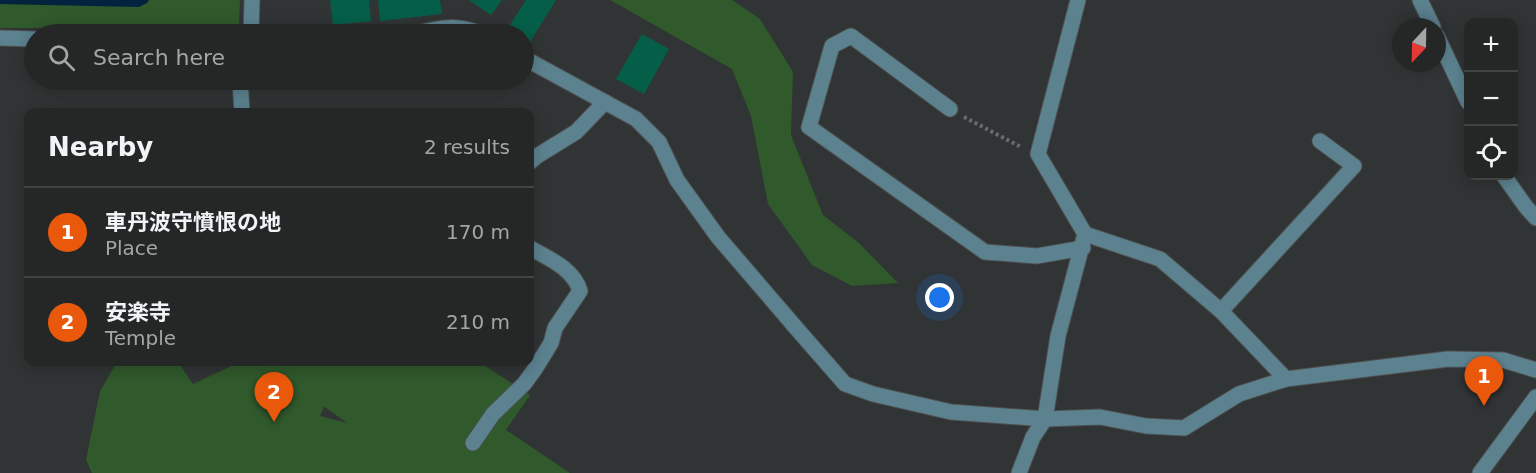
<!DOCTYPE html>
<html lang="en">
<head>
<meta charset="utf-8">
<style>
  :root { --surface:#252727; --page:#313333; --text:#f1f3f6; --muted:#a3a5a7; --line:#424444; --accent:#ea580c }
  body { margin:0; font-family:"DejaVu Sans","Noto Sans JP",sans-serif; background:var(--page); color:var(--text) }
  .controls { position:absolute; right:18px; top:18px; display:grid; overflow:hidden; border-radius:12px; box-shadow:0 3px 15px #0003 }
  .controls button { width:54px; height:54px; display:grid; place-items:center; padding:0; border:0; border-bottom:2px solid var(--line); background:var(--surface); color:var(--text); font:30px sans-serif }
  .compass { position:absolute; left:1392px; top:18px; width:54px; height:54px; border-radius:50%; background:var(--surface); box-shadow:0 3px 15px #0003; rotate:202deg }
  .you { position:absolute; left:940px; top:298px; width:21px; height:21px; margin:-15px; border:4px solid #fff; border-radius:50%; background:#1a73e8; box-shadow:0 0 0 9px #1a73e833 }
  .badge { display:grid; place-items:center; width:39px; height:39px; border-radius:50%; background:var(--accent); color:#fff; font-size:20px; font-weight:700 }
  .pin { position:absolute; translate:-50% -50px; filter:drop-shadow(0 2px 3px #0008) }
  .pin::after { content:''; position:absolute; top:32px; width:21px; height:18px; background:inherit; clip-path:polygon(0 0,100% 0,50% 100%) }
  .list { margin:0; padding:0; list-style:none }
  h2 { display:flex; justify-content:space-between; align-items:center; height:78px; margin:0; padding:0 24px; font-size:26px }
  h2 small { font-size:20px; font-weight:400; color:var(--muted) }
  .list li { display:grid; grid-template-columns:39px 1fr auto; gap:18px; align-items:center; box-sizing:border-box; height:90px; padding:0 24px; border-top:2px solid var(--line) }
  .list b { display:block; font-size:22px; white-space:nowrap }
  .list p { margin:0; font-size:20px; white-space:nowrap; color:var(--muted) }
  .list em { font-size:20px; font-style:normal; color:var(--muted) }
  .icon { flex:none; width:33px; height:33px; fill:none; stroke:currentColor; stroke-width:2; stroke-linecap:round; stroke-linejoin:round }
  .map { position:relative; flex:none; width:1536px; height:473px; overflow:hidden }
  .search { position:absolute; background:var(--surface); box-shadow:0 3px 15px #0003; left:24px; top:24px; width:510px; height:66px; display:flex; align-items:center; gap:15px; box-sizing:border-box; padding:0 21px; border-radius:33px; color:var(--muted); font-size:22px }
  .panel { position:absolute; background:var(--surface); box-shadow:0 3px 15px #0003; left:24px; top:108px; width:510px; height:258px; border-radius:12px }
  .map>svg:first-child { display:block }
  .green { fill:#30592c; fill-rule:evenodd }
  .water { fill:#02223d }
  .building { fill:#055f48 }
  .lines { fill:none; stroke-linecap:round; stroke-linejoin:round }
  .minor-casing { stroke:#4e5151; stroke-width:17 }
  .path { stroke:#696c6c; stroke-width:4; stroke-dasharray:3 3; stroke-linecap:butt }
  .minor { stroke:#5c8290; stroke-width:15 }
</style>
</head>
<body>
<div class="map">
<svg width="1536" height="473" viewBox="0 0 1536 473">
  <rect width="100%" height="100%" fill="#313434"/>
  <g class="green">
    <polygon points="0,0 240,0 239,25 233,34 126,28 0,28"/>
    <polygon points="610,0 732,0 760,19 793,72 791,135 823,215 859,243 898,283 852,286 812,265 768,204 751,116 732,69"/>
    <path d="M 117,362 L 178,362 L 193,384 L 240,362 L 479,362 L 530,395 L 506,430 L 570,473 L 92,473 L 86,460 L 100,391 ZM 324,407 L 325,407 L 347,423 L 320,416 Z"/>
  </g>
  <polygon class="water" points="0,0 149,0 147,3 139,7 0,4"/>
  <g class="building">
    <polygon points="330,0 369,0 371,21 333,25"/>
    <polygon points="378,0 440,0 442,14 380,21"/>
    <polygon points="469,0 502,0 491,15"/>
    <polygon points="526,0 556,0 530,42 524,38 524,34 518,34 508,28"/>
    <polygon points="642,34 669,49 644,94 616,79"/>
  </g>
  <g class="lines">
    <defs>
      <g id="minor">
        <polyline points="1420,0 1433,27"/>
        <polyline points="251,34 252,0"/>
        <path d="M 415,34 C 440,27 457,24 481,34"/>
        <polyline points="1437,36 1468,102"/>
        <polyline points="0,38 34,39"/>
        <polyline points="524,58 636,119 659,142 677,180 718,237 797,329 845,384 873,394 951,412 1045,419 1100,417 1146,426 1184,428 1239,394 1286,379 1448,359 1503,360 1536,370"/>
        <polyline points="240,80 242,112"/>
        <polyline points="950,109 851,36 832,46 809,127 985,252 1037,256 1083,248"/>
        <polyline points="530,162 537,156 576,132 605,102"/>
        <polyline points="1504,176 1526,207 1536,218"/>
        <polyline points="1085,234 1160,259 1221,311 1286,379"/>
        <polyline points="1221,311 1354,166 1320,141"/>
        <path d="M 473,443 L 493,414 L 524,384 L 535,369 L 551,343 L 555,328 L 580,291 C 574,269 548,258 530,248"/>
        <polyline points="1019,473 1033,437 1045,419 1058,336 1085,234 1038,154 1078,0"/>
        <polyline points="1480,473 1536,397"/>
      </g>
    </defs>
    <use href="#minor" class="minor-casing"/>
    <polyline class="path" points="964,117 1021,147"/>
    <use href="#minor" class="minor"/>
  </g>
</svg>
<div class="controls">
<button>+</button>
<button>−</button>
<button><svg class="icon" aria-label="locate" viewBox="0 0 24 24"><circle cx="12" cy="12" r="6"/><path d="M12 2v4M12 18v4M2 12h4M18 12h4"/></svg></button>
</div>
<svg class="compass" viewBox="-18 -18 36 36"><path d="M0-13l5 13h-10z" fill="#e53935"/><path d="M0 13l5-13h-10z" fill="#a3a5a7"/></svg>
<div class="you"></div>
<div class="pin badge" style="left:1484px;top:406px">1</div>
<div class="pin badge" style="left:274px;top:422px">2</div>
<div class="search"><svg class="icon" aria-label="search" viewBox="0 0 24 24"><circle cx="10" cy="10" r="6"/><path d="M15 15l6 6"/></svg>Search here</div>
<section class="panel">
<h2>Nearby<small>2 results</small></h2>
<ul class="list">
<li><span class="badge">1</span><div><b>車丹波守憤恨の地</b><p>Place</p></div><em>170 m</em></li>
<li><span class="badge">2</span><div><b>安楽寺</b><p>Temple</p></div><em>210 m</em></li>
</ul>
</section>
</div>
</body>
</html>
